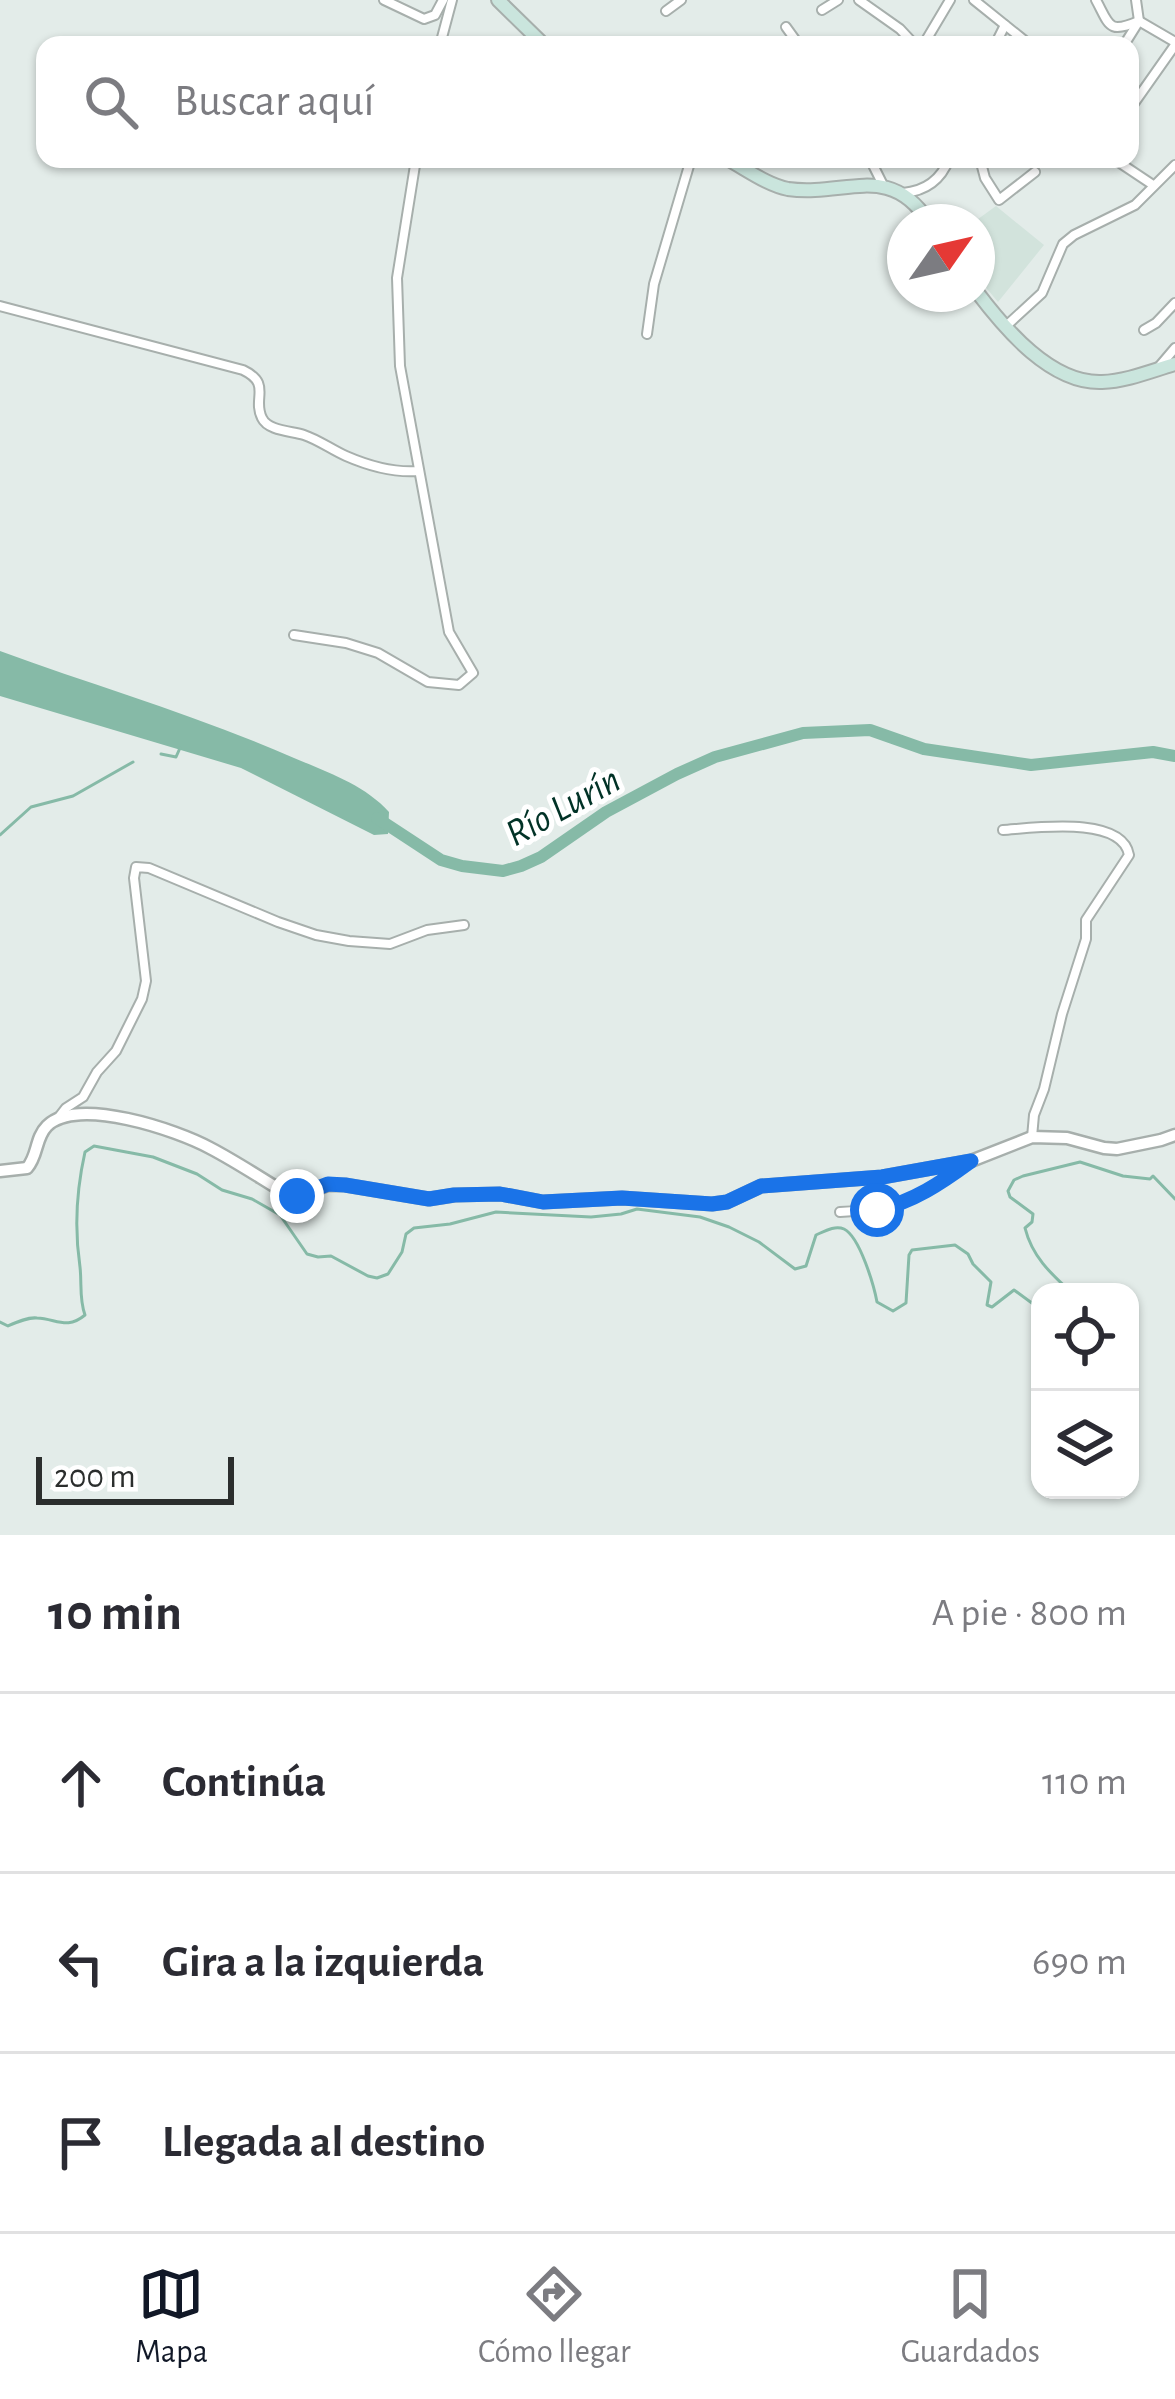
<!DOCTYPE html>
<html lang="es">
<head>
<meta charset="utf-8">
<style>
  :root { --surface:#fff; --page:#f7f7f7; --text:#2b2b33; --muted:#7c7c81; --line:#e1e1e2; --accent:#111827 }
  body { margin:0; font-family:"Alegreya Sans",sans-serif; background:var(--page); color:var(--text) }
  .controls { position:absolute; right:36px; bottom:36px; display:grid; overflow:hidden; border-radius:24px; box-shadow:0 3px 9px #0004 }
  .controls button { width:108px; height:108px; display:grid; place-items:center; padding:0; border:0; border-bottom:3px solid var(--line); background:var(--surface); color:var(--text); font:60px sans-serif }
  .compass { position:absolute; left:887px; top:204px; width:108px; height:108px; border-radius:50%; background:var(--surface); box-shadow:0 3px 9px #0004; rotate:56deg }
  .scale { position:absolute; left:36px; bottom:30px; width:198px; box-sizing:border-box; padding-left:12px; border:6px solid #2b2e2d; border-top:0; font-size:33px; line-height:42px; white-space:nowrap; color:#2b2e2d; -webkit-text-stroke:9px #fff; paint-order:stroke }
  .stop { position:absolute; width:36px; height:36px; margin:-27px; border:9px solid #1a73e8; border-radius:50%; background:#fff }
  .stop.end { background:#1a73e8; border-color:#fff; box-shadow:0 3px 12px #0008 }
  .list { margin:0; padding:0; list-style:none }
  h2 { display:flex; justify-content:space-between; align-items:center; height:156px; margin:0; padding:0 48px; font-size:51px }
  h2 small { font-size:39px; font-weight:400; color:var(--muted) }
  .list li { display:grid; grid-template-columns:78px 1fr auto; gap:36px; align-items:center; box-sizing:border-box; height:180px; padding:0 48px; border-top:3px solid var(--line) }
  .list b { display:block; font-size:45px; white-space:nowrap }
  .list em { font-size:39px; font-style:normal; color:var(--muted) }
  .icon { flex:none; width:66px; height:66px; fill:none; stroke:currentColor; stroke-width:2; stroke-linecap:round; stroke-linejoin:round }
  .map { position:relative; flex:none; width:1175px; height:1535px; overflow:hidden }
  .search { position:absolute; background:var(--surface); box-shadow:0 3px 9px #0004; left:36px; right:36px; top:36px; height:132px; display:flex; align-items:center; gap:30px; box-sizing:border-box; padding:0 42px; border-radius:24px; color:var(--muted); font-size:45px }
  .sheet { height:696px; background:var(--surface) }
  nav { display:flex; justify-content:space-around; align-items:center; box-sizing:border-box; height:168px; border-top:3px solid var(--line); background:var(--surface); font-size:33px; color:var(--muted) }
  nav a { display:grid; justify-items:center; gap:6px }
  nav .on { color:var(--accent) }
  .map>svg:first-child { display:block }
  .built { fill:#d2e3dc }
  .water { fill:#86baa7 }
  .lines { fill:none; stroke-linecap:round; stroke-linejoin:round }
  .stream { stroke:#86baa7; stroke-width:3 }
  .river { stroke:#86baa7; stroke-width:12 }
  .minor-casing { stroke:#a7afac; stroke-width:12 }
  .tertiary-casing { stroke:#a7afac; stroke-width:15 }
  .secondary-casing { stroke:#a7afac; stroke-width:16 }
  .minor { stroke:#fff; stroke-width:8 }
  .tertiary { stroke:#fff; stroke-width:10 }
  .secondary { stroke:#cae5dd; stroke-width:12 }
  .route { stroke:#1a73e8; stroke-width:15 }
  .labels { text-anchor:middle; stroke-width:10; stroke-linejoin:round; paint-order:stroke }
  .water-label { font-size:39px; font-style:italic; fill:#013226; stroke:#fff }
</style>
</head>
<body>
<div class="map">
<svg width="1175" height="1535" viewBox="0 0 1175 1535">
  <rect width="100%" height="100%" fill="#e3ece9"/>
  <polygon class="built" points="996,206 1044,245 998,302 977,277 977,222 974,222"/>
  <path class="water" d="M 0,651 C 98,687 199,716 294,758 C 327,772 365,785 389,812 L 388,834 L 374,835 L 241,768 L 0,696 Z"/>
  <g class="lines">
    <g class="stream">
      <polyline points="161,754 176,757 180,748"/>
      <polyline points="0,835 31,807 73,796 133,762"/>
      <path d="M 1071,1292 C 1050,1273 1032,1256 1025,1228 L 1032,1222 L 1033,1214 L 1010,1197 L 1008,1191 L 1014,1180 L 1023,1176 L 1080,1162 L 1123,1176 L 1150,1179 L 1153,1176 L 1175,1199"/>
      <path d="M 0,1322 L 8,1326 C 17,1322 28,1317 37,1318 C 57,1319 67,1330 85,1315 C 79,1299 82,1284 80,1267 C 74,1227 76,1192 85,1152 L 94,1146 L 153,1157 L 197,1174 L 222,1190 L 252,1199 L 280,1215 L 307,1254 L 318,1257 L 331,1256 L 368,1276 L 377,1278 L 388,1274 L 402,1252 L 406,1234 L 414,1228 L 450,1224 L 496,1212 L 591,1217 L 621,1214 L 637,1209 L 700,1217 L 729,1227 L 759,1242 L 795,1269 L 806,1266 L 816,1235 C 825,1231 835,1225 844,1229 C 860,1237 874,1286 877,1302 L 893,1311 L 906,1303 L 909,1255 L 912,1250 L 955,1245 L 968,1254 L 973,1264 L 991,1282 L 987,1305 L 992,1307 L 1014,1290 L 1040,1309"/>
    </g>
    <polyline class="river" points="377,818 441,860 462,866 503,871 521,866 541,857 606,812 677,774 715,757 803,733 870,730 924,749 1031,765 1153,752 1175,756"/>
    <defs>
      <g id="minor">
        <polyline points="384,0 424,19 435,15 443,0"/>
        <polyline points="859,0 900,29 914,44"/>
        <polyline points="974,0 1030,45"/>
        <path d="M 1096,0 C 1110,26 1108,34 1139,21 L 1175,42"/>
        <polyline points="822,10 838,0"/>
        <polyline points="666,11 681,0"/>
        <polyline points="786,27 799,45"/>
        <polyline points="925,42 950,0"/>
        <polyline points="440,45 452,0"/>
        <polyline points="897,45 925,42 932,45"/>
        <polyline points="995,45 1005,25"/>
        <polyline points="1124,45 1139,21 1136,0"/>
        <polyline points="1130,109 1175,45"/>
        <polyline points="870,159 883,185"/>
        <polyline points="980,159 985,178 999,200 1035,172"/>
        <polyline points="1114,159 1153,185"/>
        <path d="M 903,193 C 925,191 941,180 949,159"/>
        <path d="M 0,306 L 243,370 C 272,384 252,398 262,418 C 268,431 292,431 304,435 C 319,440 332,450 346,456 C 369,466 395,473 419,471"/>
        <polyline points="1005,327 1042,293 1063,244 1074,235 1135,205 1175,165"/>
        <polyline points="1144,330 1156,323 1175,303"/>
        <polyline points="647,334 654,284 691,159"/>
        <polyline points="1158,368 1175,348"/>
        <polyline points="294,635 346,643 378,653 428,682 459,685 473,673 449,632 400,366 397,278 416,159"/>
        <path d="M 1003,830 C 1033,828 1122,815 1129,855 L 1086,920 L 1086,939 L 1062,1014 L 1044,1089 L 1034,1115 L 1032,1137"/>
        <polyline points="59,1117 66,1108 83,1097 97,1072 116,1051 142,999 146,981 134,878 136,867 149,868 278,922 316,935 349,941 390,944 427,930 464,925"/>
        <path d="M 840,1212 C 901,1209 921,1199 969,1162"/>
      </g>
      <path id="tertiary" d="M 0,1171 L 27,1168 C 38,1156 35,1138 47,1126 C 77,1096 177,1130 210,1148 C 235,1161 259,1177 284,1192 L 297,1196 L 328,1185 L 345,1185 L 429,1199 L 455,1195 L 500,1194 L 543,1202 L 622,1198 L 712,1204 L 727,1202 L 761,1186 L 882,1177 L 971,1161 L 1032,1137 L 1067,1138 L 1104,1148 L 1117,1149 L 1161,1140 L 1175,1135"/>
      <g id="secondary">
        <polyline points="498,0 544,45"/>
        <path d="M 727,159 C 746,169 767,185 788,189 C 846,197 889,161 929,222"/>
        <path d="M 977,292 C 1005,329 1051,384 1102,382 C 1127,381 1151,371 1175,364"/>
      </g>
    </defs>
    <use href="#minor" class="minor-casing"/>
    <use href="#tertiary" class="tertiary-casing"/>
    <use href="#secondary" class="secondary-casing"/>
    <use href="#minor" class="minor"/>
    <use href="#tertiary" class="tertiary"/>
    <use href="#secondary" class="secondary"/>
  </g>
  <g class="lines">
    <path class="route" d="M 297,1196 L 328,1184 L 345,1185 L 429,1199 L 454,1195 L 500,1194 L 543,1202 L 622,1198 L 712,1204 L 727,1202 L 761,1186 L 882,1177 L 971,1161 C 941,1183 913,1202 877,1210"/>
  </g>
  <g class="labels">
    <g class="water-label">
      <text transform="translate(562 805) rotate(-29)" y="14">Río Lurín</text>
    </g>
  </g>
</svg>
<div class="controls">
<button><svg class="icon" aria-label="locate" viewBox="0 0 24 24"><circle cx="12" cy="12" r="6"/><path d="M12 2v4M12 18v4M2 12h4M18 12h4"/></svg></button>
<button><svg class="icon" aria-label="layers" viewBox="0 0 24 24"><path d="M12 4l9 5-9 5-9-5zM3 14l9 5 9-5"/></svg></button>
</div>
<svg class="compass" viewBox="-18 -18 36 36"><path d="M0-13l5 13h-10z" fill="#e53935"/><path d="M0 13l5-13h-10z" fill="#7c7c81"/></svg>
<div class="scale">200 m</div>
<div class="stop" style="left:877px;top:1210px"></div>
<div class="stop end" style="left:297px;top:1196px"></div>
<div class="search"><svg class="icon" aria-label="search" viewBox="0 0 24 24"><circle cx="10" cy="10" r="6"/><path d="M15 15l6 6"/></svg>Buscar aquí</div>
</div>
<section class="sheet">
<h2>10 min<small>A pie · 800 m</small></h2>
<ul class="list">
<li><svg class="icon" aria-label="ahead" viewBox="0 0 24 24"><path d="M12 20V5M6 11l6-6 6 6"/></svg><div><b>Continúa</b></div><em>110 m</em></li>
<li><svg class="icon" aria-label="left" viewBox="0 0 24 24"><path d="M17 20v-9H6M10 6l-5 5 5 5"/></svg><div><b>Gira a la izquierda</b></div><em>690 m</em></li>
<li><svg class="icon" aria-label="arrive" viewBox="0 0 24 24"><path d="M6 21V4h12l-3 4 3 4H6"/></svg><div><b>Llegada al destino</b></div></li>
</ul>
</section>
<nav>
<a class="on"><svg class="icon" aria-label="map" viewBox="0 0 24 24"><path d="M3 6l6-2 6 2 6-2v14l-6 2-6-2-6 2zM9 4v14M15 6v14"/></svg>Mapa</a>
<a><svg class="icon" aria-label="directions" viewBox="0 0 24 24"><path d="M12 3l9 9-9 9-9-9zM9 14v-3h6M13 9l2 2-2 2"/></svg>Cómo llegar</a>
<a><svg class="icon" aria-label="saved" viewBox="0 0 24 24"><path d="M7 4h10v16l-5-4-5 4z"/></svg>Guardados</a>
</nav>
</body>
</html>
